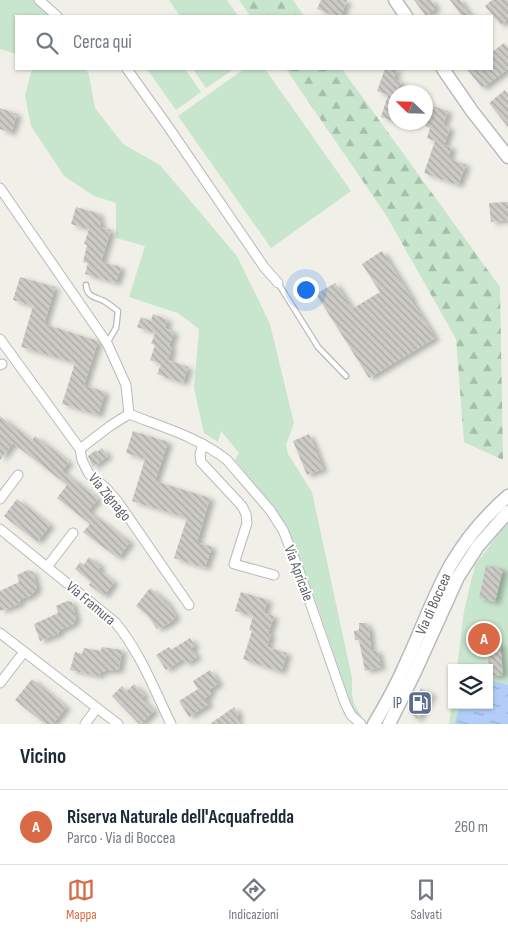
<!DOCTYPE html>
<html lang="it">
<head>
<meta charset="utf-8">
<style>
  :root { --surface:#fff; --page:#f6f6f7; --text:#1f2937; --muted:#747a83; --line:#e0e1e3; --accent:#da6945 }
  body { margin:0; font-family:"Sofia Sans Condensed",sans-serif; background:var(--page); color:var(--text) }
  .controls { position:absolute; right:15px; bottom:15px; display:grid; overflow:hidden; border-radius:0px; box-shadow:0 1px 4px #0004 }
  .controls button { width:45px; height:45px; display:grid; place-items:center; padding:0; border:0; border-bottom:1px solid var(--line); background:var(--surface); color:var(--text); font:25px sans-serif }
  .compass { position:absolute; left:388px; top:85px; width:45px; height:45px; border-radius:50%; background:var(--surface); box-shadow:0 1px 4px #0004; rotate:293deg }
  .you { position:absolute; left:305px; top:289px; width:18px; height:18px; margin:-12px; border:4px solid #fff; border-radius:50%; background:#1a73e8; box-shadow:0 0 0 8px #1a73e833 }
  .badge { display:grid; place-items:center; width:32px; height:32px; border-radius:50%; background:var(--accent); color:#fff; font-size:16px; font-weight:700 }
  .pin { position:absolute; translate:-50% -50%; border:2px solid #fff; box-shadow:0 1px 5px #0006 }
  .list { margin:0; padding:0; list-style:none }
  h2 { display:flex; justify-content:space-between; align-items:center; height:65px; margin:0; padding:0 20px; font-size:21px }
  h2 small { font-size:16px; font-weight:400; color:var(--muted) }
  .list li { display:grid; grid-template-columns:32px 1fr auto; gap:15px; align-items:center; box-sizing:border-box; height:75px; padding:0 20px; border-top:1px solid var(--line) }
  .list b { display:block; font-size:19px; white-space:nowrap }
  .list p { margin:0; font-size:16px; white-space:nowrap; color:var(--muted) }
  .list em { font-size:16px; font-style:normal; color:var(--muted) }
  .icon { flex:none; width:28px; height:28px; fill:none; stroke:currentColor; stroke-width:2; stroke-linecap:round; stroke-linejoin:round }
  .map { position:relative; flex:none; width:508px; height:724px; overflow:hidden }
  .search { position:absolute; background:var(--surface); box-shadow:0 1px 4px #0004; left:15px; right:15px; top:15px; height:55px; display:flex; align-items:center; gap:12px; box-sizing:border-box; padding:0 18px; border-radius:0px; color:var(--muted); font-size:19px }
  .sheet { height:140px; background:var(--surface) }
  nav { display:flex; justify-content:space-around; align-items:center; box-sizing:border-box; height:70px; border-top:1px solid var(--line); background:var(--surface); font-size:14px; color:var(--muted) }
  nav a { display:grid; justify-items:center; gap:2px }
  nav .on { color:var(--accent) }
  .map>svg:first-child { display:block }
  .green { fill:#c8e5cd }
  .forest { fill:url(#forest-firs) }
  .water { fill:url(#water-ripples) }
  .building { fill:url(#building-back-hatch); filter:url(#shadow) }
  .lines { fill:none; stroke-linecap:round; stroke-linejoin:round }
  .lane-casing { stroke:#b9b9bd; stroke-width:7 }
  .street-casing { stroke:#b9b9bd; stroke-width:11 }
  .secondary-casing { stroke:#b7b9be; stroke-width:15 }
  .lane { stroke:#fff; stroke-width:4.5 }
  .street { stroke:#fff; stroke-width:9 }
  .secondary { stroke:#fff; stroke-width:12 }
  .labels { text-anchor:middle; stroke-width:4; stroke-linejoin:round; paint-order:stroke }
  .street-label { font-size:15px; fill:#606267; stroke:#fff }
  .service-label { font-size:15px; fill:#4e5e75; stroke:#fff; text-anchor:end }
</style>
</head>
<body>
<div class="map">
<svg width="508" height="724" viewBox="0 0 508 724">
  <defs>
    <pattern id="forest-firs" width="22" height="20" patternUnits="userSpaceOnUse" patternTransform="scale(1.25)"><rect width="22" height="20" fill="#c8e5cd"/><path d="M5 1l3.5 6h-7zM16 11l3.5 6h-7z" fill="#a6bdaa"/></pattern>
    <pattern id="water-ripples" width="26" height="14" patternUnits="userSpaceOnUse" patternTransform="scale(1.25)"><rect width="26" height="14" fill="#b1cdf8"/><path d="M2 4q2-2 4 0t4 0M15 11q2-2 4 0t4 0" fill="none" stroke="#93aacd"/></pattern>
    <pattern id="building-back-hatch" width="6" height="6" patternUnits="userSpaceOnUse" patternTransform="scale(1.25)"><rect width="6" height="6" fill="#cccac5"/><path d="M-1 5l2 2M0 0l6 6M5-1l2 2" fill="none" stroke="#a9a7a4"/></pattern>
    <filter id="shadow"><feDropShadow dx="5" dy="2.5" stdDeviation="2.5" flood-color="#0004"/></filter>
  </defs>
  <rect width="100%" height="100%" fill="#f0f0e9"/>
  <g class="green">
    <polygon points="0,0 35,0 52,16 16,16 16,54 0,49"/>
    <polygon points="169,0 227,0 238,16 180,16"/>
    <path d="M 32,69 L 86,69 L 89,75 L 95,108 L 123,144 L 160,165 L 237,256 L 270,324 L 294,423 L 286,445 L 288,454 L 312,492 L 352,678 C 352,699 351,701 363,718 L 356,713 L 352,707 L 316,602 L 292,539 L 281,517 L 235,460 L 239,453 L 221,431 L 218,442 L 204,433 L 194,388 L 199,329 L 178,313 L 129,297 L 145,246 L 116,238 L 116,203 L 94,196 L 64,176 L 31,126 L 25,95 Z"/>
    <polygon points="147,69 185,69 201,92 176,110"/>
    <polygon points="193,69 234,69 206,88"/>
    <polygon points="244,69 265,69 351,191 271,248 178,116"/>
    <polygon points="508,524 508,724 449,724 452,705 489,705 489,668 457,668 464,611 475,565 503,528"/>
  </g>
  <g class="forest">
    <polygon points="239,0 293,0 304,16 250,16"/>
    <polygon points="286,69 342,69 500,287 503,460 464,442 456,339 386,215"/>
  </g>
  <polygon class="water" points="489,680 508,685 508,724 455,724 460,705 489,705"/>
  <g class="building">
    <polygon points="321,0 347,0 341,16 336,16 317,9"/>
    <polygon points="414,0 431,0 436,8 426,16"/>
    <polygon points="450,0 460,0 470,16 462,16"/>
    <polygon points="492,0 508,0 508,19 501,25 485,6"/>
    <polygon points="504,43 508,48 508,69 482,88 467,69 492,69 492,52"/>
    <polygon points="385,69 397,69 393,80 396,78 396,80 401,82 397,92 396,92 396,122 381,117 388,95 377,91"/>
    <polygon points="505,90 508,95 508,127 489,103"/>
    <polygon points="426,104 448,111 443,125 450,128 444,145 452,147 448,158 466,165 458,185 424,173 435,141 427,138 430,128 426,126"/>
    <polygon points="0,108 17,114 11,133 0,129"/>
    <polygon points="508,202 508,220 491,222 489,203"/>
    <polygon points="76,207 100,214 98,220 101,221 100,227 111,230 101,262 121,267 116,283 85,274 88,263 83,262 87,245 84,244 89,229 71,224"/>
    <polygon points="382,251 412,299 411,300 435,338 369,378 316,294 335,283 352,309 380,292 362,264"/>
    <polygon points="20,277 55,287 44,324 98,341 84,385 105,392 98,415 62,404 75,363 21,347 33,306 13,300"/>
    <polygon points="153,314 168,320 165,328 174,332 169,347 172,348 168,360 188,367 183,383 157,374 161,364 150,360 155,345 151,344 155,333 137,327 141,317 151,321"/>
    <polygon points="0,416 32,441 35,436 69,462 62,471 98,499 88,511 130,542 118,558 83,532 90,524 57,498 67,485 13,443 0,460"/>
    <polygon points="133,431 168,442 155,481 210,498 197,542 212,547 205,568 174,558 187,518 132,501 145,459 126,453"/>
    <polygon points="309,434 323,469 307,475 293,441"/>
    <polygon points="102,448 108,456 93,467 88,456 96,450 97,452"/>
    <polygon points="17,499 50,525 37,542 4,516"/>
    <polygon points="89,557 101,566 98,570 114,582 104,596 89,585 91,582 75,569 80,562 84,565"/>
    <polygon points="486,565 503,569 495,602 479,598"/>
    <polygon points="28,570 33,572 37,589 30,596 21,599 19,604 0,611 0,591 19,582 17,575"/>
    <polygon points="150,588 166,601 176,617 168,624 157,629 148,616 136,606"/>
    <polygon points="241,592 268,600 264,613 274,616 268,634 271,634 267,647 287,653 281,672 243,659 252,631 249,630 253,616 235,611"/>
    <polygon points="67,601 72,602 76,619 73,624 69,626 60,630 58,634 40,641 34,624 58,613 56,606"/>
    <polygon points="359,623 367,623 367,628 369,628 371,651 377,650 381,667 365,671 359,640 355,640 354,631 359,630"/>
    <polygon points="190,638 195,646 191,648 197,657 186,664 183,659 166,670 156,655 169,647 171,650"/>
    <polygon points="490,643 500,643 503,675 489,676 488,651 490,650"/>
    <polygon points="102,647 122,650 119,669 115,671 105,671 104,672 101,672 99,676 70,670 75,652 82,654 84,648 101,651"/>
    <polygon points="210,670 219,683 209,690 211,694 205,698 209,704 189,717 179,701 198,689 193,681"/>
    <polygon points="32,679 66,707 53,724 45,724 15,700"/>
    <polygon points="134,684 145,695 141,698 154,711 141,724 139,724 112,696 122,686 127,691"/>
    <polygon points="421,688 432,694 418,719 408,713"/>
    <polygon points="234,707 239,715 236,718 240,724 210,724"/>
  </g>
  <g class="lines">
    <defs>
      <g id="lane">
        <polyline points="278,283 318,347 346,376"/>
        <path d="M 86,285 C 87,297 95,297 104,301 C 109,304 114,308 118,311 L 116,328 L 107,343"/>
      </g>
      <g id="street">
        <polyline points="39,0 57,16"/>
        <polyline points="127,69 167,125 264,267 278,283"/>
        <polyline points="0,188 107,343 126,385 129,414"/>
        <polyline points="0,339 80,449 82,460 89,474 106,488 118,502 189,605"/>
        <polyline points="0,365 2,364"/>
        <path d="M 129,414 C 162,427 198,437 227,460 L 270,510 L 283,530 L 298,568 L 345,703 L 351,715 L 361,724"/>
        <polyline points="203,444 200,455 201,462 242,506 246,514 247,523 234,564 274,575"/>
        <polyline points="80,449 110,426 129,414"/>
        <polyline points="0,499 18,475"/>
        <path d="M 0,529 L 115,622 C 140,652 154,689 171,724"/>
        <polyline points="47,567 73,533"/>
        <polyline points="0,633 118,724"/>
        <polyline points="0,683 24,652"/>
        <polyline points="85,724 97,708"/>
      </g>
      <g id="secondary">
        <polyline points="395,0 406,16"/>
        <polyline points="443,69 472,111 508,157"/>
        <path d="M 374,724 C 386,704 397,684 406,663 C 421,631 433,597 450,566 C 465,540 485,516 508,496"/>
        <polyline points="389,724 414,674 458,577 478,546 508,512"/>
      </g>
    </defs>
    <use href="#lane" class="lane-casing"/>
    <use href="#street" class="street-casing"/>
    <use href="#secondary" class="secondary-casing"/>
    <use href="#lane" class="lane"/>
    <use href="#street" class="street"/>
    <use href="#secondary" class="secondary"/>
  </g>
  <defs>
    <symbol id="fuel-square" viewBox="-11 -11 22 22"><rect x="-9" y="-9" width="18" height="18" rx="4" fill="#5c6f8a" stroke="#fff"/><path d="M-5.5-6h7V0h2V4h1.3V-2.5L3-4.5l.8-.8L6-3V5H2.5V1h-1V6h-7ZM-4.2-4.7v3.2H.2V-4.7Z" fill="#fff"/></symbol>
  </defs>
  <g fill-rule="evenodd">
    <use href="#fuel-square" x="406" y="689" width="28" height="28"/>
  </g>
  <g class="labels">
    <g class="street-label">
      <text transform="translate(110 497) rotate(50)" y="5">Via Zignago</text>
      <text transform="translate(299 573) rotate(70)" y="5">Via Apricale</text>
      <text transform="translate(91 603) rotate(40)" y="5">Via Framura</text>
      <text transform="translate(433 604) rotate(-66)" y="5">Via di Boccea</text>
    </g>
    <g class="service-label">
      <text x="402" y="708">IP</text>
    </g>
  </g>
</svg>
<div class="controls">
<button><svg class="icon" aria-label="layers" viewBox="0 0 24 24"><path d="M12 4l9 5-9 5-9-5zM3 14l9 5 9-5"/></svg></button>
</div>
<svg class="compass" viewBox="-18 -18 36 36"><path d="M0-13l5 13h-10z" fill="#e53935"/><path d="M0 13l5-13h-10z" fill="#747a83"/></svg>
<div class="you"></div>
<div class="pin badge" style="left:484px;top:639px">A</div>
<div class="search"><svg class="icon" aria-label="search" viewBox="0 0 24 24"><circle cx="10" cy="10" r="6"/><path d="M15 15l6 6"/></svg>Cerca qui</div>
</div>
<section class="sheet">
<h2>Vicino<small></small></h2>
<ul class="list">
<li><span class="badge">A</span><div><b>Riserva Naturale dell'Acquafredda</b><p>Parco · Via di Boccea</p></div><em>260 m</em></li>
</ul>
</section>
<nav>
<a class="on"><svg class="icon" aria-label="map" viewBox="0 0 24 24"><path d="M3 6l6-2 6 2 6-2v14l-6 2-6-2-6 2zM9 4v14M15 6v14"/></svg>Mappa</a>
<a><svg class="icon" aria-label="directions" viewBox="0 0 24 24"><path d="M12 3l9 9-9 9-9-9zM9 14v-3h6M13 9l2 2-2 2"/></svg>Indicazioni</a>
<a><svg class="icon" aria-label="saved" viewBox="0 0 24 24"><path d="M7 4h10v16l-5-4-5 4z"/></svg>Salvati</a>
</nav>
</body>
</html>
